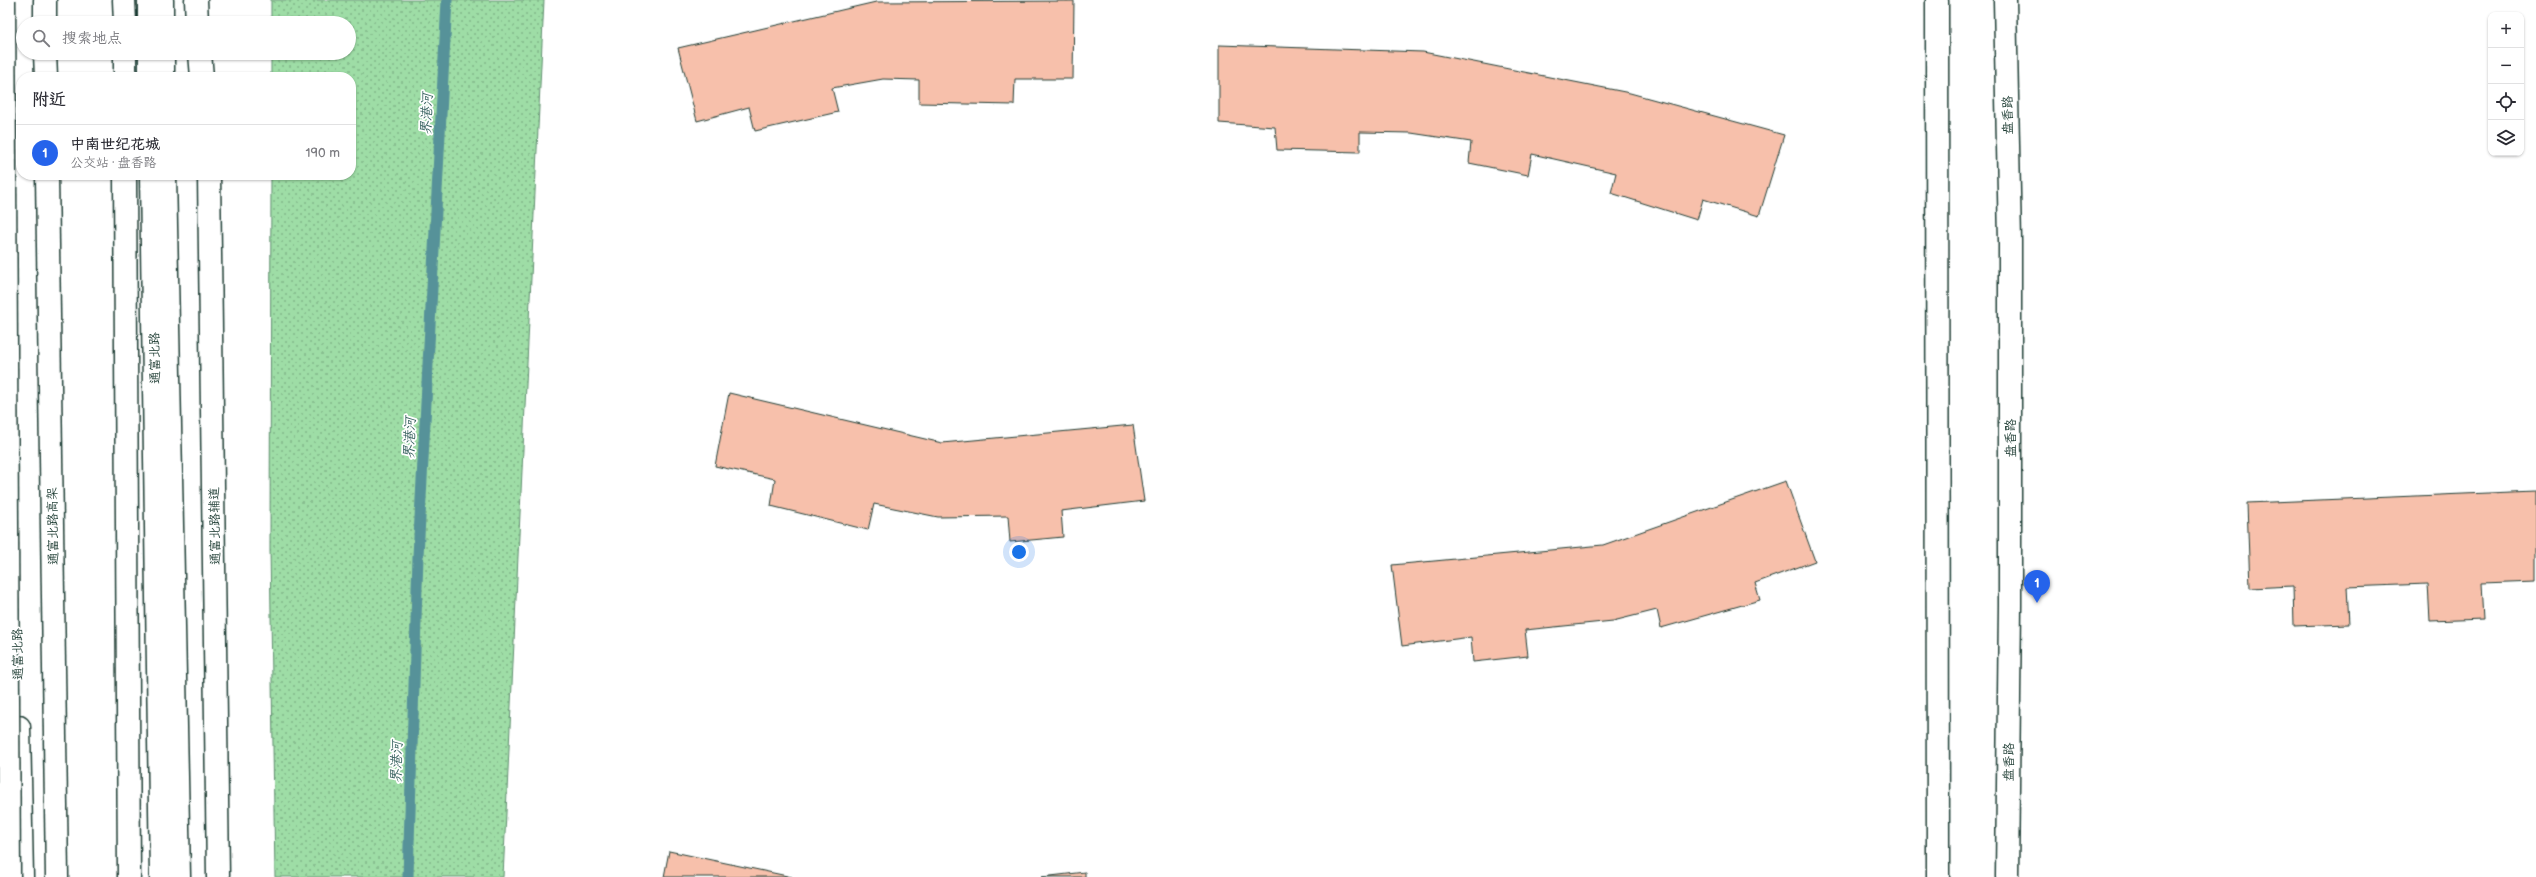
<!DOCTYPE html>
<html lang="zh">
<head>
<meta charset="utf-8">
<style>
  :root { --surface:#fff; --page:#f2f2f3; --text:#2b2b33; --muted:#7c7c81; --line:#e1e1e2; --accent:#2563eb }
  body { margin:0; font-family:"Balsamiq Sans","LXGW WenKai TC",sans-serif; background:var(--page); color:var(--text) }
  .controls { position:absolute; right:12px; top:12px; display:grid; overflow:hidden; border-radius:8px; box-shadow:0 1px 3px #0004 }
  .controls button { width:36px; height:36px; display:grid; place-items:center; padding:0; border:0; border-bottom:1px solid var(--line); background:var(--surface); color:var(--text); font:20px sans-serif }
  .you { position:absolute; left:1019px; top:552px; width:14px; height:14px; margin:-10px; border:3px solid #fff; border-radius:50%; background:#1a73e8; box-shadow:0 0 0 6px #1a73e833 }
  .badge { display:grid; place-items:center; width:26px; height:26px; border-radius:50%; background:var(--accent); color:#fff; font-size:13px; font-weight:700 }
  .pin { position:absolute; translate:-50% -33px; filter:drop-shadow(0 1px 2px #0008) }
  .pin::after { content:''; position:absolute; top:21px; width:14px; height:12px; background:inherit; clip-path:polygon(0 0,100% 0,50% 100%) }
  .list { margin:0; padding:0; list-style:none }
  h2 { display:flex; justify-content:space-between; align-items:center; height:52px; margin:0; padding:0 16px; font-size:17px }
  h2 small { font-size:13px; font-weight:400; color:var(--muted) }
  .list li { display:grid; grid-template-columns:26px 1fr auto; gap:12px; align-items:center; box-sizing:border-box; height:56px; padding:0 16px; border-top:1px solid var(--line) }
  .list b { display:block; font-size:15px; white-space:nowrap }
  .list p { margin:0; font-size:13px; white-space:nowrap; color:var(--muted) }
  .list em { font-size:13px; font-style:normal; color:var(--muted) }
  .icon { flex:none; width:22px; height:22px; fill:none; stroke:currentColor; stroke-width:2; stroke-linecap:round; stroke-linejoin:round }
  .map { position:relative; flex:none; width:2536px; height:877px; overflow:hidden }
  .search { position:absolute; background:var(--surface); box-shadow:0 1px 3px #0004; left:16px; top:16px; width:340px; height:44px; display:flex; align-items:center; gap:10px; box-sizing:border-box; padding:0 14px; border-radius:22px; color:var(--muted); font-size:15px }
  .panel { position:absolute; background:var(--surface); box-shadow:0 1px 3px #0004; left:16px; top:72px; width:340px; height:108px; border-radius:16px }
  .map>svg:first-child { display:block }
  .green { fill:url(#green-dots); stroke:#5e8d6d }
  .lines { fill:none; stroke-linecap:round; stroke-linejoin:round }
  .stream { stroke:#579299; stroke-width:11 }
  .building { fill:#f7c0ab; stroke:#1f3d34 }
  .tertiary-casing { stroke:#1f3d34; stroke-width:25 }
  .primary-casing { stroke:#1f3d34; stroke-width:25 }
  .trunk-casing { stroke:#1f3d34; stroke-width:25 }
  .tertiary { stroke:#fff; stroke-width:22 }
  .primary { stroke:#fff; stroke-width:22 }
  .trunk { stroke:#fff; stroke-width:22 }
  .trunk-bridge-casing { stroke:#1f3d34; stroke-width:25; stroke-linecap:butt }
  .trunk-bridge { stroke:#fff; stroke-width:22 }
  .labels { text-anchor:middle; stroke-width:3.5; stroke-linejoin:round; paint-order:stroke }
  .street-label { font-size:13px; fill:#1f3d34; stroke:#fff }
  .water-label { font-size:14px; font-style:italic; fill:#36605e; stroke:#fff }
</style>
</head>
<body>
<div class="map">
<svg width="2536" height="877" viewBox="0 0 2536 877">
  <defs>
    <pattern id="green-dots" width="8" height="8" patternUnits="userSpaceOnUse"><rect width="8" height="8" fill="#9edda6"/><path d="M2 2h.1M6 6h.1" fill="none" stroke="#80b488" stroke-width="1.8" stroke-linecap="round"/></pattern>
  </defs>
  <rect width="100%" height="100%" fill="#fff"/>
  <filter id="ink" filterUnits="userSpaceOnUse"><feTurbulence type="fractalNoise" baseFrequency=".025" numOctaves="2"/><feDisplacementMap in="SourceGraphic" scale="8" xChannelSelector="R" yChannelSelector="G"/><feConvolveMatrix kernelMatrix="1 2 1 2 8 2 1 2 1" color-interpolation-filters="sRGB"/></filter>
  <g filter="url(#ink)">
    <polygon class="green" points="271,0 544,0 503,877 275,877 270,548 271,175 351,175 351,77 271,77 271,53 349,53 349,23 271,23"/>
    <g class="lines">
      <polyline class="stream" points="408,877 418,556 447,0"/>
    </g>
    <g class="building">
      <polygon points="1074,1 1073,79 1015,79 1014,105 919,103 919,80 883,79 832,88 838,112 755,131 749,107 697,121 678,48 876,2"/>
      <polygon points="1219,45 1423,52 1630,93 1784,135 1759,216 1703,199 1697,220 1611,193 1616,173 1532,154 1528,175 1469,163 1471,142 1411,133 1360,132 1360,152 1277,150 1275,127 1219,123"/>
      <polygon points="729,393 942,443 1133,425 1144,501 1061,511 1063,537 1010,542 1008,516 938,517 874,504 868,530 771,506 775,479 715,466"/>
      <polygon points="1786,481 1815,561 1755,583 1760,600 1661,628 1657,610 1613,621 1525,630 1528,656 1473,662 1471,637 1402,646 1392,565 1603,545"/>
      <polygon points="2536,491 2536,581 2482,583 2484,619 2430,621 2428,584 2347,587 2349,624 2294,626 2293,586 2250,588 2247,503"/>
      <polygon points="669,851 792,877 664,877"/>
      <polygon points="1085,872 1085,877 1042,877"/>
    </g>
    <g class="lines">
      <defs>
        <g id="tertiary">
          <polyline points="196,0 197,23"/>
          <polyline points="1937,0 1938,877"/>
          <polyline points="2005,0 2010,241 2010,605 2007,877"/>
          <polyline points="200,53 202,77"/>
          <polyline points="209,175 218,877"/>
        </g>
        <g id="primary">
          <polyline points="149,0 149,23"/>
          <polyline points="150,53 150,77"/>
          <polyline points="151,175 161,877"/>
          <polyline points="19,727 22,877"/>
        </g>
        <g id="trunk">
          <polyline points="45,0 45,23"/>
          <polyline points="124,0 125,23"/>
          <polyline points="162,0 162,23"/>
          <polyline points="45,53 46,77"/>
          <polyline points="125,53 125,77"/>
          <polyline points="163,53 163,77"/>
          <polyline points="47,175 57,877"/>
          <polyline points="125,175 129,877"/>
          <polyline points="165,175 179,877"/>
        </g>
      </defs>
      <use href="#tertiary" class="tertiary-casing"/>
      <use href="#primary" class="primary-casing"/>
      <use href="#trunk" class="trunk-casing"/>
      <use href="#tertiary" class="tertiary"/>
      <use href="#primary" class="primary"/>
      <use href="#trunk" class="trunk"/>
      <defs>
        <polyline id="trunk-bridge" points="4,0 9,877"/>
      </defs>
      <use href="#trunk-bridge" class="trunk-bridge-casing"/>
      <use href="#trunk-bridge" class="trunk-bridge"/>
    </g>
  </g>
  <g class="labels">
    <g class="street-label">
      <text transform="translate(2007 115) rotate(-91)" y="5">盘香路</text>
      <text transform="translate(154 358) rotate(-91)" y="5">通富北路</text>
      <text transform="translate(2010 438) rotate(-90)" y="5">盘香路</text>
      <text transform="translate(52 526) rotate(-91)" y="5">通富北路高架</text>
      <text transform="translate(214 526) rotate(-91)" y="5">通富北路辅道</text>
      <text transform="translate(17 654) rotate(-91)" y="5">通富北路</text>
      <text transform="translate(2008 762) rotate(-89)" y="5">盘香路</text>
    </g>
    <g class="water-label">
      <text transform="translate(426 114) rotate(-87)" y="5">界港河</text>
      <text transform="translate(409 438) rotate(-87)" y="5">界港河</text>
      <text transform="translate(396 762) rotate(-88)" y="5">界港河</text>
    </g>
  </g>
</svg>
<div class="controls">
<button>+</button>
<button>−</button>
<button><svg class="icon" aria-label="locate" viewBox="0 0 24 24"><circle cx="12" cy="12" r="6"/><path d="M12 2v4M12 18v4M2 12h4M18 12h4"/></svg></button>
<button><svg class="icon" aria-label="layers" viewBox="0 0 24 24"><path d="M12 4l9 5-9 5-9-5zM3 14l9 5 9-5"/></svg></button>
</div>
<div class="you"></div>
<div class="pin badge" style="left:2037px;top:603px">1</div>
<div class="search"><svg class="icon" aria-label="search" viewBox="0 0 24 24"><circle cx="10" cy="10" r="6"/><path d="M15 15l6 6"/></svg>搜索地点</div>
<section class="panel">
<h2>附近<small></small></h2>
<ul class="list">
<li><span class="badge">1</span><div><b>中南世纪花城</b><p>公交站 · 盘香路</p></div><em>190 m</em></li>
</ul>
</section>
</div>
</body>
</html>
